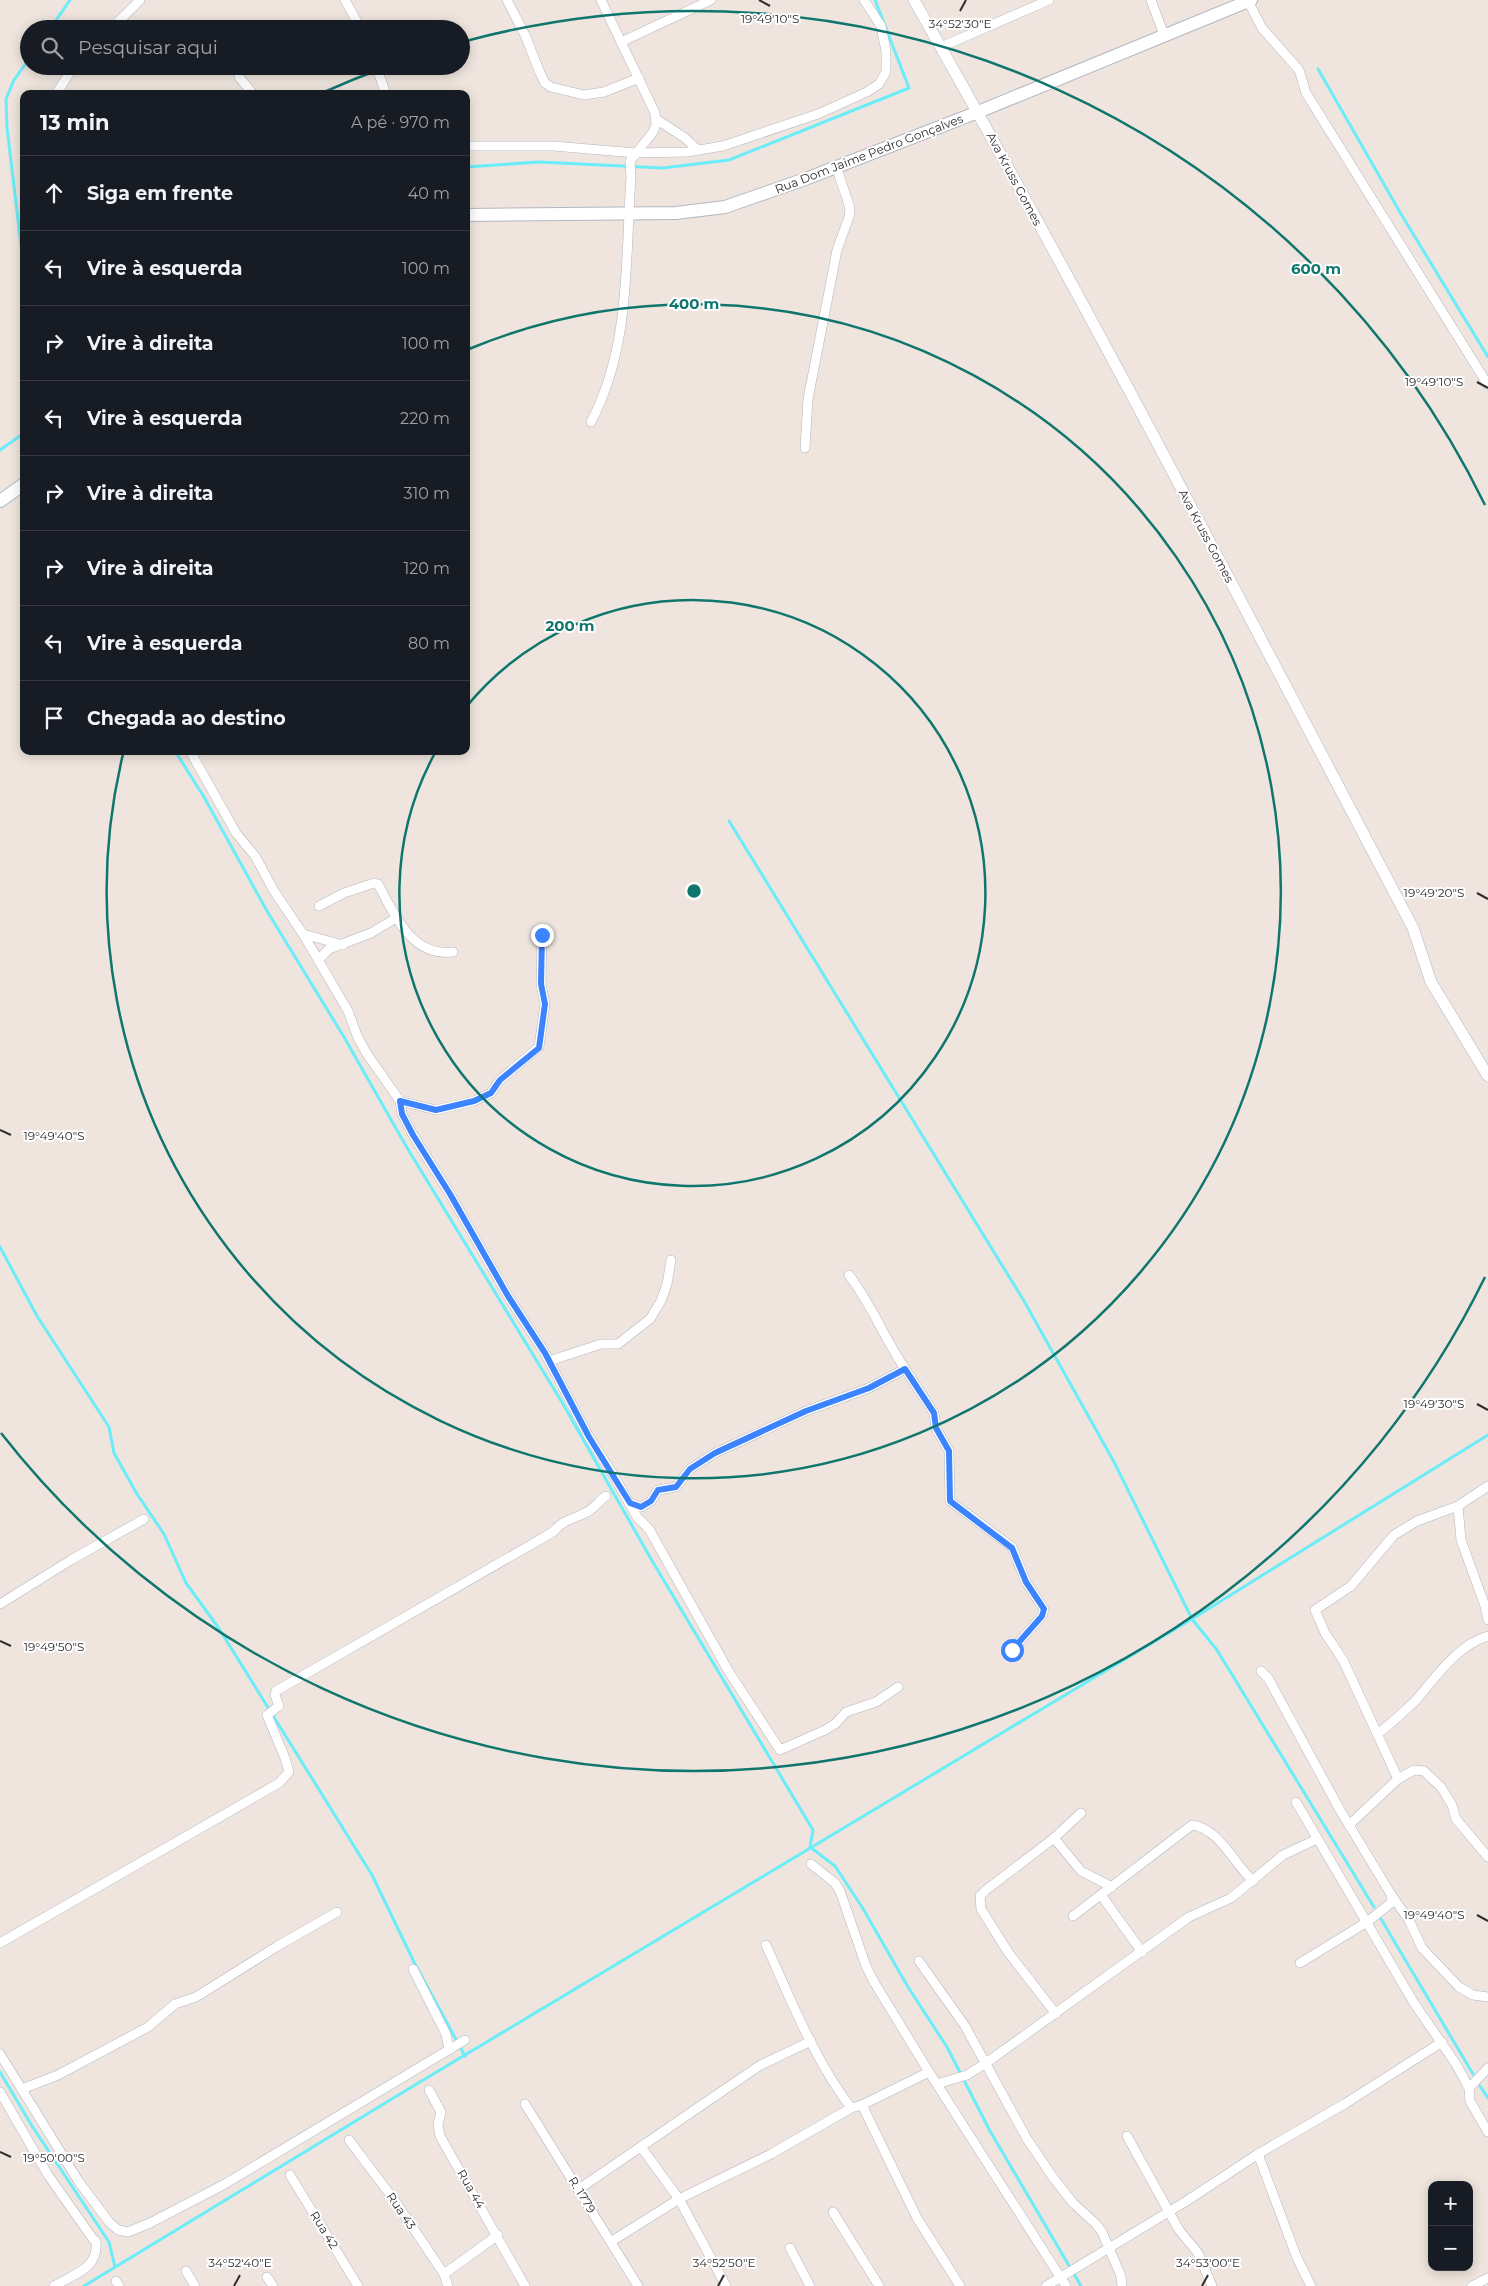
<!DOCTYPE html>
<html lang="pt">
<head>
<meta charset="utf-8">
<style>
  :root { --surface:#171b24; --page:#242831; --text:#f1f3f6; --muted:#9ea1a6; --line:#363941 }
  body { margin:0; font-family:Montserrat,sans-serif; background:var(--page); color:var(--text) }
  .controls { position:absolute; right:15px; bottom:15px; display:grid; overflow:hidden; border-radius:10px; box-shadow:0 2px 12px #0003 }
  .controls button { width:45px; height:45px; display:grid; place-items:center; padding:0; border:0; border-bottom:1px solid var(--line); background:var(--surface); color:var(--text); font:25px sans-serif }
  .stop { position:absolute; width:15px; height:15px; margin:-11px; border:4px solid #3c84ff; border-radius:50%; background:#fff }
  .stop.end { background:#3c84ff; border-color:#fff; box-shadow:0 1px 5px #0008 }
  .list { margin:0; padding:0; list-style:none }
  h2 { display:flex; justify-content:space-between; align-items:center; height:65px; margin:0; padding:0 20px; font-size:21px }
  h2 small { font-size:16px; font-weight:400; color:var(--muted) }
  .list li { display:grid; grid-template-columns:32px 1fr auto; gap:15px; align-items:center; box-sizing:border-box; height:75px; padding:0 20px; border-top:1px solid var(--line) }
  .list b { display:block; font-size:19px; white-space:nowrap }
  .list em { font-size:16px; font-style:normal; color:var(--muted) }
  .icon { flex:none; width:28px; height:28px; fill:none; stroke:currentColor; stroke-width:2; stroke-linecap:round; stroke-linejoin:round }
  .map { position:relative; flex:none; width:1488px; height:2286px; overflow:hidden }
  .search { position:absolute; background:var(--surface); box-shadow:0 2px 12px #0003; left:20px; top:20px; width:450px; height:55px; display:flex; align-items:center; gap:12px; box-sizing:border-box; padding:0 18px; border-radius:28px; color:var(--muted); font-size:19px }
  .panel { position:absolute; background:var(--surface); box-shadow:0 2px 12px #0003; left:20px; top:90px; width:450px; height:665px; border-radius:10px }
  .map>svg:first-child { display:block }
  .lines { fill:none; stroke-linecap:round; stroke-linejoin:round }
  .stream { stroke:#6aedf9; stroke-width:3 }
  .minor-casing { stroke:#b2b7c1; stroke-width:10 }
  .tertiary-casing { stroke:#b2b7c1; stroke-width:12 }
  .secondary-casing { stroke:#b2b7c1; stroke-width:14 }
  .minor { stroke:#fff; stroke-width:9 }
  .tertiary { stroke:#fff; stroke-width:11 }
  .secondary { stroke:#fff; stroke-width:12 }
  .route { stroke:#3c84ff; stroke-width:6 }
  .ticks { fill:none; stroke:#2d2d2d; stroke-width:2 }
  .ring { fill:none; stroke:#0f766e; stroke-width:2.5 }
  .labels { text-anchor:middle; stroke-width:4; stroke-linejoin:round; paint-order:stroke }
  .street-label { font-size:12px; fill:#2d2d2d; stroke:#fff }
  .ticks-label { font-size:12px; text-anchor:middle; fill:#2d2d2d; stroke:#fff; stroke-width:4; stroke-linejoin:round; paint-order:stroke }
  .centre { fill:#0f766e; stroke:#fff; stroke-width:2.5 }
  .ring-label { font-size:15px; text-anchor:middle; font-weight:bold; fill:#0f766e; stroke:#fff; stroke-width:4; stroke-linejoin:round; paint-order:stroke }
</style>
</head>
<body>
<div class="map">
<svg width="1488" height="2286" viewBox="0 0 1488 2286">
  <rect width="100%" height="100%" fill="#efe5de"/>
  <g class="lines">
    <g class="stream">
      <polyline points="50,29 70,0"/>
      <polyline points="1318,69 1401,214 1488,357"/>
      <polyline points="466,167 539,162 663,168 729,160 909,88 875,0"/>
      <polyline points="24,270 7,128 6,99 14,80 29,59"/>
      <polyline points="0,450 24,433"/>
      <polyline points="175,751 204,797 267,911 344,1037 406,1146 563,1404 651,1559 813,1830 810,1847 835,1866 862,1907 908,1987 947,2047 990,2131 1081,2286"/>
      <polyline points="729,821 1024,1301 1114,1462 1192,1619 1217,1650 1239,1686 1374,1907"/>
      <polyline points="0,1247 37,1316 109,1427 114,1453 137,1494 164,1534 186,1583 218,1627 372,1875 415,1964 465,2056"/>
      <polyline points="1381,1919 1473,2074"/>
      <polyline points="0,2072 32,2126 109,2242 115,2267"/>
      <polyline points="1480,2086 1488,2098"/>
      <polyline points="84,2286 405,2091 1192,1619 1488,1435"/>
    </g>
    <defs>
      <g id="minor">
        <polyline points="345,0 361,29"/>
        <polyline points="507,0 525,35 540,73 545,83 551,87 584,95 604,92 639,78"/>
        <polyline points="1151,0 1164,35"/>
        <polyline points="1248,1 1262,28 1299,70 1306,93 1488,385"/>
        <polyline points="111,29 140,0"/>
        <polyline points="621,42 711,0"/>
        <polyline points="941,47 1049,0"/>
        <polyline points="376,66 386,94"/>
        <polyline points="239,77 253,94"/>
        <polyline points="56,94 74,66"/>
        <polyline points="656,119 685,138 698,150"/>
        <polyline points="466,146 553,146 636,153 687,152 723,146 818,114 867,92 879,84 886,72 886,51 881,26 864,0"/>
        <path d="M 591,422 C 631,346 625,261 631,178 L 630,161 L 653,132 L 656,125 L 655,113 L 601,0"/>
        <polyline points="805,448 808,399 837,250 849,217 850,208 836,166"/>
        <polyline points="190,751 236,833 255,856 274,891 303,934 348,1011 358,1038 367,1054 400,1101 402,1114 413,1135 450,1194 508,1296 545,1353 589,1437 614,1476 637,1517 649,1529 729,1672 780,1750 825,1730 835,1724 846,1712 876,1702 898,1687"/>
        <path d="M 319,906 L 344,893 L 374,883 L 378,884 C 395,915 411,957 453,952"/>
        <polyline points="303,934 343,945"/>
        <polyline points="318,960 329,949 371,933 396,918"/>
        <polyline points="400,1101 436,1110 474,1101 491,1093 500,1080 539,1047 545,1004 541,984 542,935"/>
        <polyline points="549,1361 601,1344 618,1344 650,1319 661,1301 667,1284 671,1260"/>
        <polyline points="905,1369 934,1413 936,1428 949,1451 950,1501 1012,1547 1026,1582 1044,1609 1042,1616 1012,1650"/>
        <polyline points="1488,1486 1458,1506 1461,1540 1485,1606 1488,1620"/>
        <path d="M 630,1503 L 641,1507 L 651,1501 L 658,1490 L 676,1487 L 690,1469 L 715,1453 L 806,1411 L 869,1388 L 905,1369 C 885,1339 871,1304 849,1275"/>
        <polyline points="0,1604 71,1560 144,1519"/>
        <polyline points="1261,1671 1268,1678 1340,1810 1392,1896 1391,1903 1367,1922 1300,1963"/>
        <path d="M 1378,1734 C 1391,1723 1404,1712 1416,1700 C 1436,1677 1457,1645 1488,1636"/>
        <polyline points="1398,1779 1343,1660 1325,1633 1315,1610 1351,1586 1394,1535 1417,1521 1458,1506"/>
        <polyline points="1296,1802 1414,2003 1456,2064 1469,2088 1470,2101 1488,2132"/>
        <polyline points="1349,1825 1398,1779 1414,1770 1424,1771 1441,1787 1452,1805 1456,1819 1488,1857"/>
        <polyline points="1054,1838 1081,1871 1112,1887"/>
        <polyline points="811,1864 835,1883 840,1891 866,1966 874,1982 929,2072 1066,2286"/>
        <polyline points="1101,1895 1142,1952"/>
        <polyline points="1392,1896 1409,1920 1422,1948 1459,1987 1473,1995 1488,1997"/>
        <path d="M 1073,1916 L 1192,1825 C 1220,1829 1234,1864 1253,1881"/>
        <path d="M 0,1943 L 279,1783 L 289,1772 L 285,1758 L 267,1715 L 279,1706 L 275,1695 L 276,1691 L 553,1532 C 562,1520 574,1519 587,1512 C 594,1508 599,1501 606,1496"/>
        <path d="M 766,1945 C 791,2000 814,2059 851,2108"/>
        <polyline points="919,1961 965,2026 1027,2139 1052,2176 1073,2203 1096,2224 1102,2232 1121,2276 1122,2286"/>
        <polyline points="413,1969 446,2034 449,2050"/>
        <polyline points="1056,2014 1008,1952 981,1909 980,1896 986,1890 1054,1838 1081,1813"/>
        <polyline points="0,2054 79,2182 109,2222 118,2230 128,2232 150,2223 223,2185 465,2040"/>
        <polyline points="937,2084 967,2075 986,2063 1189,1917 1231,1898 1283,1855 1317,1839"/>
        <polyline points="1469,2088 1488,2068"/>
        <polyline points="22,2089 58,2075 148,2027 175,2004 196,1997 276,1947 337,1912"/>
        <polyline points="429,2090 441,2112 438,2125 440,2136 525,2286"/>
        <path d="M 0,2092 L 48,2175 L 93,2239 L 96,2241 C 99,2268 75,2274 54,2286"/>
        <polyline points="525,2104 638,2286"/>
        <polyline points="862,2105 917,2218 960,2286"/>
        <polyline points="1127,2136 1179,2230 1198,2253 1212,2286"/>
        <polyline points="349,2140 395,2201 444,2274 448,2286"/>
        <polyline points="641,2147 679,2199 726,2286"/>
        <polyline points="1258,2154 1297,2258 1311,2286"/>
        <polyline points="290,2175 358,2286"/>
        <polyline points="579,2189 759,2066 811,2041"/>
        <polyline points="833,2212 879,2286"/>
        <polyline points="612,2241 679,2199 771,2154 851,2108 862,2105 929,2072"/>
        <polyline points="790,2248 810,2286"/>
        <polyline points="186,2271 195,2286"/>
        <polyline points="444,2274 498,2235"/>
        <polyline points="267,2277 273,2286"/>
        <polyline points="116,2281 119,2286"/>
        <polyline points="1046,2286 1185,2202 1258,2154 1346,2103 1442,2042"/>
        <polyline points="1472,2286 1488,2278"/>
      </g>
      <path id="tertiary" d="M 914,0 C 1088,305 1249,617 1413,928 L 1431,982 L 1488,1076"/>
      <g id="secondary">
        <polyline points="466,215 676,213 725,207 808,178 978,112 1251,0"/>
        <polyline points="0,501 24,484"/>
      </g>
    </defs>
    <use href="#minor" class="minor-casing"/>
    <use href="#tertiary" class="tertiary-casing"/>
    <use href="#secondary" class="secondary-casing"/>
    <use href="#minor" class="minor"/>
    <use href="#tertiary" class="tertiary"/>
    <use href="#secondary" class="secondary"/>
  </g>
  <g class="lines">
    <polyline class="route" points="542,935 541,984 545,1004 539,1048 500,1080 491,1093 474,1101 436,1110 400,1101 402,1114 413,1135 450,1194 508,1296 545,1353 589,1437 630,1503 641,1507 651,1501 658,1490 676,1487 690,1469 715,1453 806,1411 869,1388 905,1369 934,1413 936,1428 949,1451 950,1501 1012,1548 1026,1582 1044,1609 1042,1616 1012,1650"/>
  </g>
  <path class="ticks" d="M 759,0 L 770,6M 960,11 L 966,0M 1477,382 L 1488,388M 1477,893 L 1488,899M 0,1130 L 11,1135M 1477,1404 L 1488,1410M 0,1641 L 11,1646M 1477,1915 L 1488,1921M 0,2152 L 11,2157M 234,2286 L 240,2275M 718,2286 L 724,2275M 1202,2286 L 1208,2275"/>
  <g class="ring">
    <path d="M466 707A293 293 0 1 1 435 753"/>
    <path d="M469 349A587 587 0 1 1 123 754"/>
    <path d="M1485 1277A880 880 0 0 1 1 1433M322 93A880 880 0 0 1 386 67M466 41A880 880 0 0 1 1485 505"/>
  </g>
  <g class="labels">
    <g class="street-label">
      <text transform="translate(869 154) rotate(-21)" y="4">Rua Dom Jaime Pedro Gonçalves</text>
      <text transform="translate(1014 179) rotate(62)" y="4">Ava Kruss Gomes</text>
      <text transform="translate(1206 536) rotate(62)" y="4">Ava Kruss Gomes</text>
      <text transform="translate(471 2189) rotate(60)" y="4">Rua 44</text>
      <text transform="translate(582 2195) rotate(58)" y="4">R. 1779</text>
      <text transform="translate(401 2211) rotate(56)" y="4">Rua 43</text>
      <text transform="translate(324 2230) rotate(58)" y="4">Rua 42</text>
    </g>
  </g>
  <g class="ticks-label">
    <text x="770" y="23">19°49'10"S</text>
    <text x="960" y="28">34°52'30"E</text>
    <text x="1434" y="386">19°49'10"S</text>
    <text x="1434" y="897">19°49'20"S</text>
    <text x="54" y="1140">19°49'40"S</text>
    <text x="1434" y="1408">19°49'30"S</text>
    <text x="54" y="1651">19°49'50"S</text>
    <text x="1434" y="1919">19°49'40"S</text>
    <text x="54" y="2162">19°50'00"S</text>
    <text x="240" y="2267">34°52'40"E</text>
    <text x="724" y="2267">34°52'50"E</text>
    <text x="1208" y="2267">34°53'00"E</text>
  </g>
  <circle cx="694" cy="891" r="8" class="centre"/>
  <g class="ring-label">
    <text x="1316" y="274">600 m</text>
    <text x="694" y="309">400 m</text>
    <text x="570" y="631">200 m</text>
  </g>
</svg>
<div class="controls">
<button>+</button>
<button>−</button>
</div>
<div class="stop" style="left:1012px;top:1650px"></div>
<div class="stop end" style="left:542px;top:935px"></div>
<div class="search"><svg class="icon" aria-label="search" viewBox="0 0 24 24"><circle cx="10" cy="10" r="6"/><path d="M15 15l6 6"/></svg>Pesquisar aqui</div>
<section class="panel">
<h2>13 min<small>A pé · 970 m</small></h2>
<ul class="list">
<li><svg class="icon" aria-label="ahead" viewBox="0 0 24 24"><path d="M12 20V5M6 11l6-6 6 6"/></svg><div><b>Siga em frente</b></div><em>40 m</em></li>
<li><svg class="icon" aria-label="left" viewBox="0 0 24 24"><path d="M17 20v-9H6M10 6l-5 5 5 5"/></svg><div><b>Vire à esquerda</b></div><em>100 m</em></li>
<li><svg class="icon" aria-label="right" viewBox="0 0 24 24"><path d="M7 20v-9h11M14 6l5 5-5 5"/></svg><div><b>Vire à direita</b></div><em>100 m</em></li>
<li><svg class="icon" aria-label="left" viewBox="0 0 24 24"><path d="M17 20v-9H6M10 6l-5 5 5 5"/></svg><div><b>Vire à esquerda</b></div><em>220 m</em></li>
<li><svg class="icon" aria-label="right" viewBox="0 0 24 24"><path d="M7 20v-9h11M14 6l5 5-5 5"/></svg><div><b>Vire à direita</b></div><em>310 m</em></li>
<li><svg class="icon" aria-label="right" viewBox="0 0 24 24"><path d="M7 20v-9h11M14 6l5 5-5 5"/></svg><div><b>Vire à direita</b></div><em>120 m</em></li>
<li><svg class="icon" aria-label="left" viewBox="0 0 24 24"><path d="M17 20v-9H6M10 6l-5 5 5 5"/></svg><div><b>Vire à esquerda</b></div><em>80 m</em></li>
<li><svg class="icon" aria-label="arrive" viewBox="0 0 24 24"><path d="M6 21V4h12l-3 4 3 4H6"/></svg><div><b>Chegada ao destino</b></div></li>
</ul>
</section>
</div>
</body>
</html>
